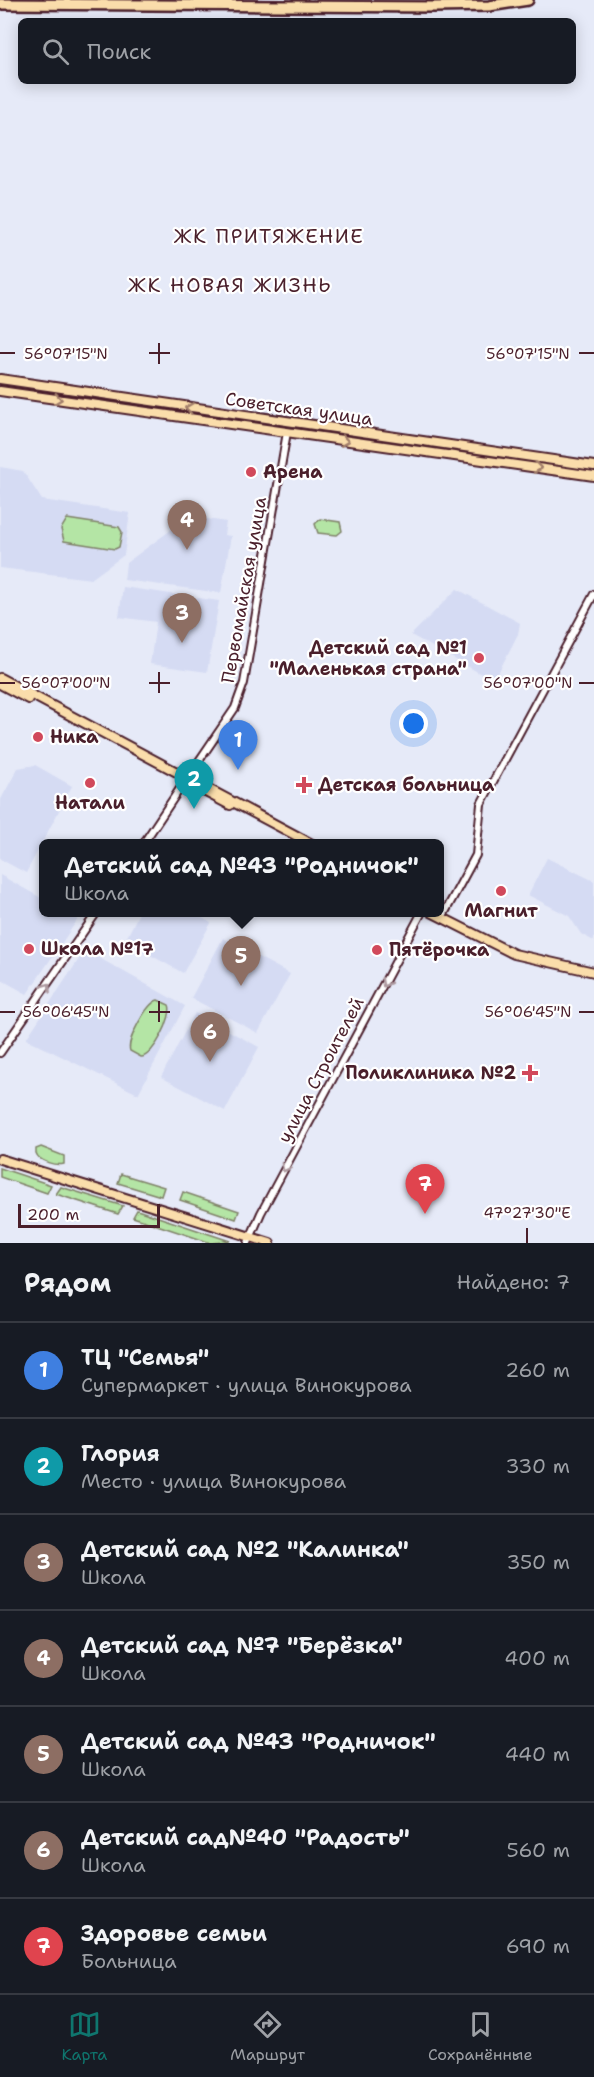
<!DOCTYPE html>
<html lang="ru">
<head>
<meta charset="utf-8">
<style>
  :root { --surface:#171b24; --page:#242831; --text:#f1f3f6; --muted:#9ea1a6; --line:#363941; --accent:#0f766e }
  body { margin:0; font-family:"Shantell Sans",sans-serif; background:var(--page); color:var(--text) }
  .scale { position:absolute; left:18px; bottom:15px; width:142px; box-sizing:border-box; padding-left:6px; border:3px solid #4a1f2b; border-top:0; font-size:16px; line-height:21px; white-space:nowrap; color:#4a1f2b; -webkit-text-stroke:4px #fff; paint-order:stroke }
  .you { position:absolute; left:414px; top:724px; width:21px; height:21px; margin:-15px; border:4px solid #fff; border-radius:50%; background:#1a73e8; box-shadow:0 0 0 9px #1a73e833 }
  .badge { display:grid; place-items:center; width:39px; height:39px; border-radius:50%; background:var(--accent); color:#fff; font-size:20px; font-weight:700 }
  .pin { position:absolute; translate:-50% -50px; filter:drop-shadow(0 2px 3px #0008) }
  .pin::after { content:''; position:absolute; top:32px; width:21px; height:18px; background:inherit; clip-path:polygon(0 0,100% 0,50% 100%) }
  .popup { position:absolute; left:39px; top:839px; width:405px; height:78px; box-sizing:border-box; display:grid; place-content:center; border-radius:9px; background:var(--surface); filter:drop-shadow(0 2px 4px #0005); font-size:20px; white-space:nowrap; color:var(--muted) }
  .popup b { font-size:22px; color:var(--text) }
  .popup::after { content:''; position:absolute; left:50%; top:100%; margin-left:-12px; border:12px solid transparent; border-top-color:var(--surface) }
  .list { margin:0; padding:0; list-style:none }
  h2 { display:flex; justify-content:space-between; align-items:center; height:78px; margin:0; padding:0 24px; font-size:26px }
  h2 small { font-size:20px; font-weight:400; color:var(--muted) }
  .list li { display:grid; grid-template-columns:39px 1fr auto; gap:18px; align-items:center; box-sizing:border-box; height:96px; padding:0 24px; border-top:2px solid var(--line) }
  .list b { display:block; font-size:22px; white-space:nowrap }
  .list p { margin:0; font-size:20px; white-space:nowrap; color:var(--muted) }
  .list em { font-size:20px; font-style:normal; color:var(--muted) }
  .icon { flex:none; width:33px; height:33px; fill:none; stroke:currentColor; stroke-width:2; stroke-linecap:round; stroke-linejoin:round }
  .map { position:relative; flex:none; width:594px; height:1243px; overflow:hidden }
  .search { position:absolute; background:var(--surface); box-shadow:0 3px 15px #0003; left:18px; right:18px; top:18px; height:66px; display:flex; align-items:center; gap:15px; box-sizing:border-box; padding:0 21px; border-radius:9px; color:var(--muted); font-size:22px }
  .sheet { height:750px; background:var(--surface) }
  nav { display:flex; justify-content:space-around; align-items:center; box-sizing:border-box; height:84px; border-top:2px solid var(--line); background:var(--surface); font-size:16px; color:var(--muted) }
  nav a { display:grid; justify-items:center; gap:3px }
  nav .on { color:var(--accent) }
  .map>svg:first-child { display:block }
  .built { fill:#d5dbf3 }
  .green { fill:#b4e5a5; stroke:#7f8268; stroke-width:1.5 }
  .lines { fill:none; stroke-linecap:round; stroke-linejoin:round }
  .minor-casing { stroke:#4a1f2b; stroke-width:10 }
  .major-casing { stroke:#4a1f2b; stroke-width:12 }
  .highway-casing { stroke:#4a1f2b; stroke-width:14 }
  .minor { stroke:#fff; stroke-width:6 }
  .major { stroke:#faddab; stroke-width:8 }
  .highway { stroke:#faddab; stroke-width:9 }
  .oneway { stroke:#a27e6b }
  .oneway2 { stroke:#ae9aa0 }
  .ticks { fill:none; stroke:#4a1f2b; stroke-width:2 }
  .poi-dot { fill:#d1495b; stroke:#fff; stroke-width:2 }
  .labels { text-anchor:middle; stroke-width:4.5; stroke-linejoin:round; paint-order:stroke }
  .street-label { font-size:18px; fill:#4a1f2b; stroke:#fff }
  .poi-label { font-size:18px; font-weight:bold; fill:#4a1f2b; stroke:#fff; text-anchor:start }
  .neighbourhood-label { font-size:20px; letter-spacing:1.5px; fill:#4a1f2b; stroke:#fff }
  .ticks-label { font-size:15px; text-anchor:middle; fill:#4a1f2b; stroke:#fff; stroke-width:4.5; stroke-linejoin:round; paint-order:stroke }
</style>
</head>
<body>
<div class="map">
<svg width="594" height="1243" viewBox="0 0 594 1243">
  <rect width="100%" height="100%" fill="#e6eaf8"/>
  <filter id="ink" filterUnits="userSpaceOnUse"><feTurbulence type="fractalNoise" baseFrequency=".0167" numOctaves="2"/><feDisplacementMap in="SourceGraphic" scale="12" xChannelSelector="R" yChannelSelector="G"/><feConvolveMatrix kernelMatrix="1 2 1 2 8 2 1 2 1" color-interpolation-filters="sRGB"/></filter>
  <g filter="url(#ink)">
    <g class="built">
      <polygon points="0,467 23,471 42,500 130,513 124,555 91,579 0,568"/>
      <polygon points="190,516 226,522 224,535 231,536 221,593 124,580 126,563"/>
      <polygon points="123,587 219,601 207,672 150,664 156,622 119,617"/>
      <polygon points="457,589 520,623 518,634 494,681 411,635"/>
      <polygon points="35,765 72,786 26,873 0,859 0,801 18,768"/>
      <polygon points="547,858 594,881 594,941 581,934 569,916 528,895"/>
      <polygon points="0,875 43,899 43,912 66,913 78,919 27,994 0,979"/>
      <polygon points="139,913 193,913 211,923 183,973 125,941"/>
      <polygon points="223,938 290,974 258,1033 191,998"/>
      <polygon points="85,950 185,1006 138,1094 26,1039"/>
      <polygon points="195,1013 259,1047 225,1111 161,1077"/>
    </g>
    <g class="green">
      <polygon points="0,385 140,404 140,406"/>
      <polygon points="149,405 271,423 271,425 149,408"/>
      <polygon points="313,429 437,447 436,449 313,431"/>
      <polygon points="448,449 594,469 594,471 447,451"/>
      <polygon points="67,519 119,527 122,532 119,547 115,549 64,541 61,529"/>
      <polygon points="320,519 340,522 342,531 337,535 318,533 315,524"/>
      <path d="M 158,1000 L 169,1005 C 174,1016 153,1057 141,1057 L 130,1051 C 126,1041 147,1003 158,1000 Z"/>
      <path d="M 41,1147 L 64,1156 L 64,1164 C 56,1166 39,1162 36,1153 L 36,1149 Z"/>
      <polygon points="0,1168 51,1185 47,1193 0,1177"/>
      <polygon points="121,1174 164,1187 161,1196 118,1183"/>
      <polygon points="61,1187 123,1206 118,1214 56,1194"/>
      <polygon points="183,1192 239,1211 236,1219 180,1200"/>
      <polygon points="137,1210 230,1241 211,1243 133,1217"/>
    </g>
    <g class="lines">
      <defs>
        <g id="minor">
          <polyline points="188,777 235,708 244,683 287,432"/>
          <polyline points="143,844 185,781"/>
          <polyline points="444,914 476,855 481,804 594,594"/>
          <polyline points="0,1053 97,912"/>
          <polyline points="248,1243 261,1213 422,912"/>
        </g>
        <g id="major">
          <polyline points="0,379 594,466"/>
          <polyline points="0,391 594,476"/>
          <polyline points="0,678 312,844"/>
          <polyline points="0,684 28,699"/>
          <polyline points="198,788 230,805"/>
          <polyline points="431,912 514,954 594,972"/>
          <polyline points="0,1159 270,1243"/>
        </g>
        <polyline id="highway" points="0,4 434,7 489,6 528,0"/>
      </defs>
      <use href="#minor" class="minor-casing"/>
      <use href="#major" class="major-casing"/>
      <use href="#highway" class="highway-casing"/>
      <use href="#minor" class="minor"/>
      <use href="#major" class="major"/>
      <use href="#highway" class="highway"/>
    </g>
    <defs><path id="oneway-chevron" d="M-2-3.5L2.5 0L-2 3.5" fill="none" stroke-width="1.6" stroke-linecap="round" stroke-linejoin="round" transform="scale(1.5)"/></defs>
    <g class="oneway">
      <use href="#oneway-chevron" transform="translate(58 399) rotate(8)"/>
      <use href="#oneway-chevron" transform="translate(189 408) rotate(-172)"/>
      <use href="#oneway-chevron" transform="translate(345 441) rotate(8)"/>
      <use href="#oneway-chevron" transform="translate(538 468) rotate(8)"/>
    </g>
    <g class="oneway2">
      <use href="#oneway-chevron" transform="translate(385 983) rotate(118)"/>
      <use href="#oneway-chevron" transform="translate(47 987) rotate(-55)"/>
      <use href="#oneway-chevron" transform="translate(285 1168) rotate(118)"/>
    </g>
  </g>
  <path class="ticks" d="M 159,343 L 159,364M 0,353 L 15,353M 149,353 L 170,353M 579,353 L 594,353M 159,672 L 159,693M 0,683 L 15,683M 149,683 L 170,683M 579,683 L 594,683M 159,1001 L 159,1022M 0,1012 L 15,1012M 149,1012 L 170,1012M 579,1012 L 594,1012M 527,1228 L 527,1243"/>
  <g class="poi-dot">
    <circle cx="251" cy="472" r="6"/>
    <circle cx="479" cy="658" r="6"/>
    <circle cx="38" cy="737" r="6"/>
    <circle cx="90" cy="783" r="6"/>
    <path d="M301 776h6v6h6v6h-6v6h-6v-6h-6v-6h6z"/>
    <circle cx="501" cy="891" r="6"/>
    <circle cx="29" cy="949" r="6"/>
    <circle cx="377" cy="950" r="6"/>
    <path d="M527 1064h6v6h6v6h-6v6h-6v-6h-6v-6h6z"/>
  </g>
  <g class="labels">
    <g class="street-label">
      <text transform="translate(299 409) rotate(8)" y="6">Советская улица</text>
      <text transform="translate(244 590) rotate(-80)" y="6">Первомайская улица</text>
      <text transform="translate(321 1070) rotate(-62)" y="6">улица Строителей</text>
    </g>
    <g class="poi-label">
      <text x="263" y="478">Арена</text>
      <text x="467" y="654" text-anchor="end">Детский сад №1<tspan x="467" dy="21">"Маленькая страна"</tspan></text>
      <text x="50" y="743">Ника</text>
      <text x="318" y="791">Детская больница</text>
      <text x="90" y="809" text-anchor="middle">Натали</text>
      <text x="501" y="917" text-anchor="middle">Магнит</text>
      <text x="41" y="955">Школа №17</text>
      <text x="389" y="956">Пятёрочка</text>
      <text x="516" y="1079" text-anchor="end">Поликлиника №2</text>
    </g>
    <g class="neighbourhood-label">
      <text x="269" y="243">ЖК ПРИТЯЖЕНИЕ</text>
      <text x="230" y="292">ЖК НОВАЯ ЖИЗНЬ</text>
    </g>
  </g>
  <g class="ticks-label">
    <text x="66" y="359">56°07'15"N</text>
    <text x="528" y="359">56°07'15"N</text>
    <text x="66" y="688">56°07'00"N</text>
    <text x="528" y="688">56°07'00"N</text>
    <text x="66" y="1017">56°06'45"N</text>
    <text x="528" y="1017">56°06'45"N</text>
    <text x="527" y="1218">47°27'30"E</text>
  </g>
</svg>
<div class="scale">200 m</div>
<div class="you"></div>
<div class="pin badge" style="left:238px;top:770px;background:#3f7fe0">1</div>
<div class="pin badge" style="left:194px;top:809px;background:#0f9aa8">2</div>
<div class="pin badge" style="left:182px;top:643px;background:#8d6e63">3</div>
<div class="pin badge" style="left:187px;top:550px;background:#8d6e63">4</div>
<div class="pin badge" style="left:241px;top:986px;background:#8d6e63">5</div>
<div class="popup"><b>Детский сад №43 &quot;Родничок&quot;</b>Школа</div>
<div class="pin badge" style="left:210px;top:1062px;background:#8d6e63">6</div>
<div class="pin badge" style="left:425px;top:1214px;background:#e0444e">7</div>
<div class="search"><svg class="icon" aria-label="search" viewBox="0 0 24 24"><circle cx="10" cy="10" r="6"/><path d="M15 15l6 6"/></svg>Поиск</div>
</div>
<section class="sheet">
<h2>Рядом<small>Найдено: 7</small></h2>
<ul class="list">
<li><span class="badge" style="background:#3f7fe0">1</span><div><b>ТЦ &quot;Семья&quot;</b><p>Супермаркет · улица Винокурова</p></div><em>260 m</em></li>
<li><span class="badge" style="background:#0f9aa8">2</span><div><b>Глория</b><p>Место · улица Винокурова</p></div><em>330 m</em></li>
<li><span class="badge" style="background:#8d6e63">3</span><div><b>Детский сад №2 &quot;Калинка&quot;</b><p>Школа</p></div><em>350 m</em></li>
<li><span class="badge" style="background:#8d6e63">4</span><div><b>Детский сад №7 &quot;Берёзка&quot;</b><p>Школа</p></div><em>400 m</em></li>
<li><span class="badge" style="background:#8d6e63">5</span><div><b>Детский сад №43 &quot;Родничок&quot;</b><p>Школа</p></div><em>440 m</em></li>
<li><span class="badge" style="background:#8d6e63">6</span><div><b>Детский сад№40 &quot;Радость&quot;</b><p>Школа</p></div><em>560 m</em></li>
<li><span class="badge" style="background:#e0444e">7</span><div><b>Здоровье семьи</b><p>Больница</p></div><em>690 m</em></li>
</ul>
</section>
<nav>
<a class="on"><svg class="icon" aria-label="map" viewBox="0 0 24 24"><path d="M3 6l6-2 6 2 6-2v14l-6 2-6-2-6 2zM9 4v14M15 6v14"/></svg>Карта</a>
<a><svg class="icon" aria-label="directions" viewBox="0 0 24 24"><path d="M12 3l9 9-9 9-9-9zM9 14v-3h6M13 9l2 2-2 2"/></svg>Маршрут</a>
<a><svg class="icon" aria-label="saved" viewBox="0 0 24 24"><path d="M7 4h10v16l-5-4-5 4z"/></svg>Сохранённые</a>
</nav>
</body>
</html>
